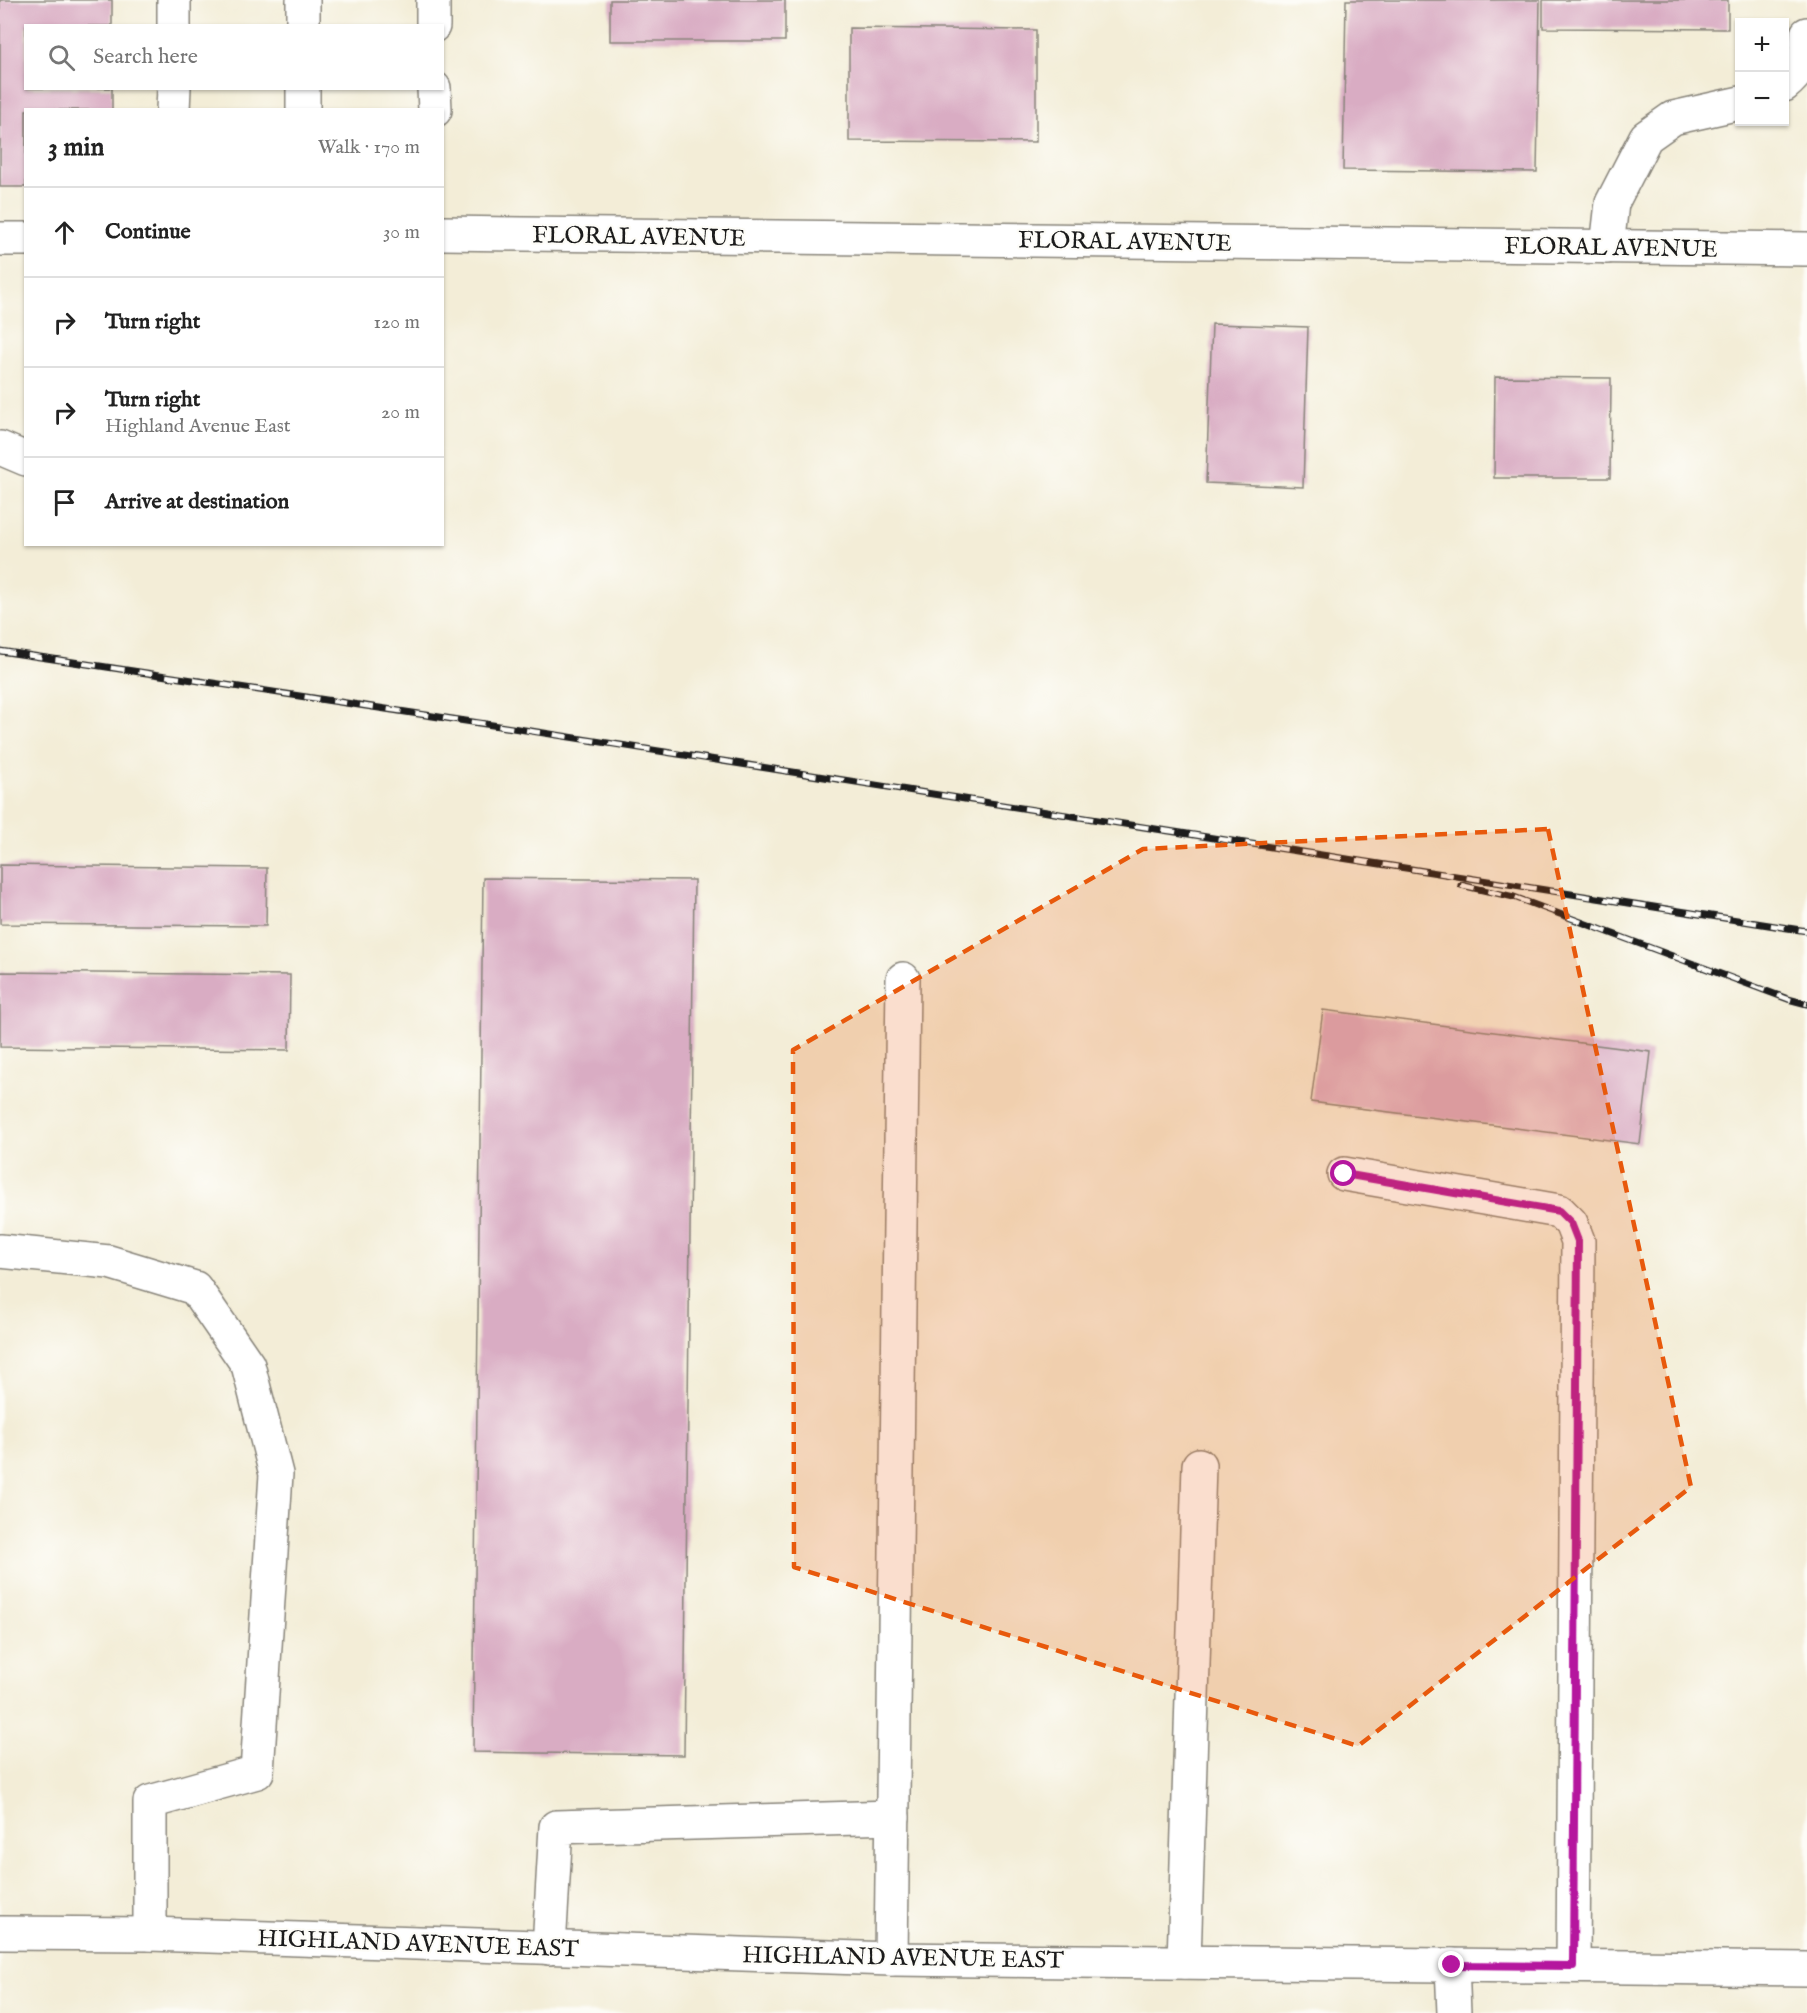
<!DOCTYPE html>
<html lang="en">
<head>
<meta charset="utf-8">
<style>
  :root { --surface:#fff; --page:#f2f2f2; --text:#222; --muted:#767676; --line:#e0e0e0 }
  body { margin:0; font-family:"IM FELL English",serif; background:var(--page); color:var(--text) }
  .controls { position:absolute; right:18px; top:18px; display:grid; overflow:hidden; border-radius:0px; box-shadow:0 2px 4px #0004 }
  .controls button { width:54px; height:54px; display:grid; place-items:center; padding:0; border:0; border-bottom:2px solid var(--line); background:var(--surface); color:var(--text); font:30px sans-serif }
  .stop { position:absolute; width:18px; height:18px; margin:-14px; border:4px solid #b5179e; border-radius:50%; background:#fff }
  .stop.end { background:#b5179e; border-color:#fff; box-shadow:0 2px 6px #0008 }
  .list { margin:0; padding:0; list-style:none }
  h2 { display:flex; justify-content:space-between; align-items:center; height:78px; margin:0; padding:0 24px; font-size:26px }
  h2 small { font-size:20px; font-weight:400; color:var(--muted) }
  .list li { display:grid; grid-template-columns:39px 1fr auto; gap:18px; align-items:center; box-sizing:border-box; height:90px; padding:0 24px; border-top:2px solid var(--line) }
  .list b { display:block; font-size:22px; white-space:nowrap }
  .list p { margin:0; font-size:20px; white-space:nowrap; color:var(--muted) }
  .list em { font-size:20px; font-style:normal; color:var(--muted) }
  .icon { flex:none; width:33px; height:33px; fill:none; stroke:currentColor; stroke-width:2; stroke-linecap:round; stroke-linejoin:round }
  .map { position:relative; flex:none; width:1807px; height:2013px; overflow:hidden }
  .search { position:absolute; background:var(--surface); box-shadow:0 2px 4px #0004; left:24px; top:24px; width:420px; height:66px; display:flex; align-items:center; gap:15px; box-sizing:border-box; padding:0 21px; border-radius:0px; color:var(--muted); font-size:22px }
  .panel { position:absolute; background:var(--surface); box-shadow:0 2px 4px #0004; left:24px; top:108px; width:420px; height:438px; border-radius:0px }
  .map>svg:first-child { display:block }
  .building { fill:#d9acc3 }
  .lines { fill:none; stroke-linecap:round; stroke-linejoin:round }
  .minor-casing { stroke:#88847a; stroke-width:36 }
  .minor { stroke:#fff; stroke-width:33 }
  .rail-casing { stroke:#1c1c1c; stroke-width:7 }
  .rail { stroke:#fdfcf7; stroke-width:4.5; stroke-dasharray:14; stroke-linecap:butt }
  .route { stroke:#b5179e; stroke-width:8 }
  .marked { fill:#e8590c; fill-opacity:0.2; stroke:#e8590c; stroke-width:4.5; stroke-dasharray:12 8; stroke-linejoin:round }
  .labels { text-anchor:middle; stroke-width:4.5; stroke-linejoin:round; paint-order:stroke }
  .street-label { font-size:24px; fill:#1c1c1c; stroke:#fdfcf7 }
</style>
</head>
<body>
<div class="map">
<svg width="1807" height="2013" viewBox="0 0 1807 2013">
  <rect width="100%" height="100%" fill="#fdfcf7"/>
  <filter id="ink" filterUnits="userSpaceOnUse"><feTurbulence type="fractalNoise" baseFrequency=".0167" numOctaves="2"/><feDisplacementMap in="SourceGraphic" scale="12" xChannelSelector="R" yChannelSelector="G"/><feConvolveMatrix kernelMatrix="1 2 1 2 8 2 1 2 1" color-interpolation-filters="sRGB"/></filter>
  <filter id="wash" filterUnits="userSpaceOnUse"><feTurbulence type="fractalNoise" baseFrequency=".008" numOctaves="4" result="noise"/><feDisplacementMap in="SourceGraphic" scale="24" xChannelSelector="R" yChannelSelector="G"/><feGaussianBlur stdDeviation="1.35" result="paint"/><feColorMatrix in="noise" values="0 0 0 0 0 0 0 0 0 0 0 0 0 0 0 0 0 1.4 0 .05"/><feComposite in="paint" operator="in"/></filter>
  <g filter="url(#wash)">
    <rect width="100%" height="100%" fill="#f3edd7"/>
    <g id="blocks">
      <g class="building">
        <polygon points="0,0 112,0 112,26 26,26 26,88 112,88 112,110 26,110 26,187 0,187"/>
        <rect x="610" y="0" width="175" height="41"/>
        <polygon points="1346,0 1540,0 1537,172 1343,170"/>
        <polygon points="1543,0 1728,0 1728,29 1543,28"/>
        <polygon points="849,28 1036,30 1036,142 849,141"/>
        <polygon points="1212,324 1308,327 1303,487 1206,483"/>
        <polygon points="1495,377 1611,378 1610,478 1494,478"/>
        <polygon points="0,865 267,868 266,926 0,924"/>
        <polygon points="483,878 694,880 684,1755 473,1752"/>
        <polygon points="0,972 290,975 289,1050 0,1047"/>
        <polygon points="1323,1010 1651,1052 1640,1144 1311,1102"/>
      </g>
    </g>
  </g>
  <g filter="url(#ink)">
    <use href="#blocks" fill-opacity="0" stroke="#88847a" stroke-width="1.5"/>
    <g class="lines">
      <defs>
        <g id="minor">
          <polyline points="433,0 433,26"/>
          <polyline points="174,26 174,0"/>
          <polyline points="303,26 303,0"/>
          <path d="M 1784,85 C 1803,70 1806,56 1807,34"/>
          <polyline points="434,88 435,110"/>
          <polyline points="173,110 174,88"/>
          <polyline points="303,110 303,88"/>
          <polyline points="442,233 1807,249"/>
          <polyline points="0,239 26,239"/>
          <polyline points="1607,247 1612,203 1646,137 1673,118 1740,103"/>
          <polyline points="0,448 26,459"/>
          <polyline points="1344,1174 1559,1211 1571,1223 1578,1241 1573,1966"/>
          <polyline points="0,1251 109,1262 195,1288 248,1365 276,1474 257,1772 150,1802 150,1934"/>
          <polyline points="0,1933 150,1934 891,1959 1807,1969"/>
          <polyline points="549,1948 556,1827 893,1817"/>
          <polyline points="891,1959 903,979"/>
          <polyline points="1184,1962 1199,1465"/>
          <polyline points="1452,1965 1454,2013"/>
        </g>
      </defs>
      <use href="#minor" class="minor-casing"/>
      <use href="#minor" class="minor"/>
      <defs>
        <g id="rail">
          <polyline points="0,651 499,726 1807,931"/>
          <polyline points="1461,885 1514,897 1788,999 1807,1004"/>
        </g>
      </defs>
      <use href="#rail" class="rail-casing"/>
      <use href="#rail" class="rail"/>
    </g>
  </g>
  <g class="lines" filter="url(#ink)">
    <polyline class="route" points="1344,1174 1559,1211 1571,1223 1578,1241 1573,1966 1452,1965"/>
  </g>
  <path class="marked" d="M 1548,829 L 1691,1487 L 1358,1746 L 794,1567 L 793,1050 L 1143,849 Z"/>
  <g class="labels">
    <g class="street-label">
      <text transform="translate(639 236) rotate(1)" y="8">FLORAL AVENUE</text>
      <text transform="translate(1125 241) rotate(1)" y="8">FLORAL AVENUE</text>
      <text transform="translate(1611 247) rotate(1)" y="8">FLORAL AVENUE</text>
      <text transform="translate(418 1943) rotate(2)" y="8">HIGHLAND AVENUE EAST</text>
      <text transform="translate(903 1957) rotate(1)" y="8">HIGHLAND AVENUE EAST</text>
    </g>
  </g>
</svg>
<div class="controls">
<button>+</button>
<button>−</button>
</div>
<div class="stop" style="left:1344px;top:1174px"></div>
<div class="stop end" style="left:1452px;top:1965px"></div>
<div class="search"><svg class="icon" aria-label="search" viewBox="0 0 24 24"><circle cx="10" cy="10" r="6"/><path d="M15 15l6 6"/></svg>Search here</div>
<section class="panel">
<h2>3 min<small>Walk · 170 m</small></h2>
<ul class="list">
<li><svg class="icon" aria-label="ahead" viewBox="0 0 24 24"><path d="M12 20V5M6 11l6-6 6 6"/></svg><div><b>Continue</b></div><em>30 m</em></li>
<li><svg class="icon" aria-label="right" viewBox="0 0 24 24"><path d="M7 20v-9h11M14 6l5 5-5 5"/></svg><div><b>Turn right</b></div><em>120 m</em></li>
<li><svg class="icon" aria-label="right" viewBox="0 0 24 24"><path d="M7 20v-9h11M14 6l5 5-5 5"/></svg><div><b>Turn right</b><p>Highland Avenue East</p></div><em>20 m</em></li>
<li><svg class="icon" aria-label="arrive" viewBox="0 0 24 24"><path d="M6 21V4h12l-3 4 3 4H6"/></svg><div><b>Arrive at destination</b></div></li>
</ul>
</section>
</div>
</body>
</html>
